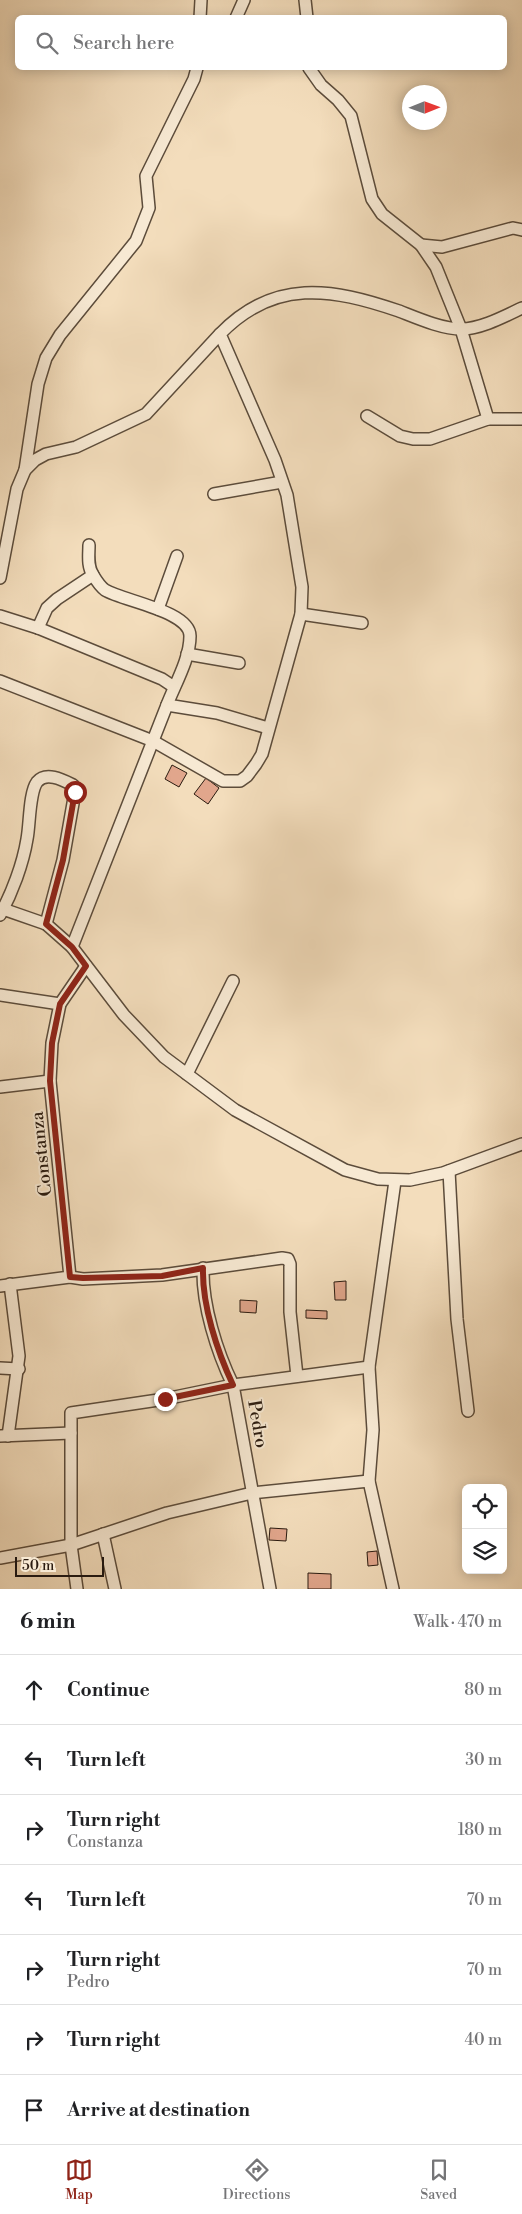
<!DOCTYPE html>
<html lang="en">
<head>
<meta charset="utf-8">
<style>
  :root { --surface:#fff; --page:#f2f2f2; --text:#202124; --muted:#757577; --line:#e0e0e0; --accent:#8f2418 }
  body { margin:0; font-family:"Libre Bodoni",serif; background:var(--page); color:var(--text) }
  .controls { position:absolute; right:15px; bottom:15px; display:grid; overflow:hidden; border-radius:8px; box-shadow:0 2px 12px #0003 }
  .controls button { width:45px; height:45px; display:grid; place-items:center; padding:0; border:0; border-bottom:1px solid var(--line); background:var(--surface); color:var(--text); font:25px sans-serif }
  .compass { position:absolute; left:402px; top:85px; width:45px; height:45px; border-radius:50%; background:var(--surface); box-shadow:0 2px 12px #0003; rotate:89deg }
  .scale { position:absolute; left:15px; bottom:12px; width:89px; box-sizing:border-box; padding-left:5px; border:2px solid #2a1b10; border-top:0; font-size:14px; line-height:18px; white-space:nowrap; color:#2a1b10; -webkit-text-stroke:4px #f7e9d3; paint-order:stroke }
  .stop { position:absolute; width:15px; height:15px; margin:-11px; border:4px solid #8f2418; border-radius:50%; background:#fff }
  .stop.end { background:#8f2418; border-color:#fff; box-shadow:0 1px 5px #0008 }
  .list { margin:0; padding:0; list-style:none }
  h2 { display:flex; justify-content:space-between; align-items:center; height:65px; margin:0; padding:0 20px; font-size:21px }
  h2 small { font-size:16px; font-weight:400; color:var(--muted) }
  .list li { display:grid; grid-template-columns:32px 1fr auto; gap:15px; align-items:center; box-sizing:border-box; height:70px; padding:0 20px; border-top:1px solid var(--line) }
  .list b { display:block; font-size:19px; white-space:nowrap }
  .list p { margin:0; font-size:16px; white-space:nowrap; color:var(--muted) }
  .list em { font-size:16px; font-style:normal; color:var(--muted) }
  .icon { flex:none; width:28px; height:28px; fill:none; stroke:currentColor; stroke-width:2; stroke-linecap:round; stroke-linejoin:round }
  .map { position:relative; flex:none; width:522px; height:1589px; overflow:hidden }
  .search { position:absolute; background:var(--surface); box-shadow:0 2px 12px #0003; left:15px; right:15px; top:15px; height:55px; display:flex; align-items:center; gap:12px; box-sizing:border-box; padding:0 18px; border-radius:8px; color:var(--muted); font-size:19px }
  .sheet { height:555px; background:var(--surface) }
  nav { display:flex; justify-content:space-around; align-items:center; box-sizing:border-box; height:70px; border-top:1px solid var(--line); background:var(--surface); font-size:14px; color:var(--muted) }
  nav a { display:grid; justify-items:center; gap:2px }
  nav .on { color:var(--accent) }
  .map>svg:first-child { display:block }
  .building { fill:#e1a68c; stroke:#2a1b10 }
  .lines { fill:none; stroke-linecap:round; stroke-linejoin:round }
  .minor-casing { stroke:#5c4c3b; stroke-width:14 }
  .minor { stroke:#f7e9d3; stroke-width:11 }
  .route { stroke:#8f2418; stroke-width:6 }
  .labels { text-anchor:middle; stroke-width:4; stroke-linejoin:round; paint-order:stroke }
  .street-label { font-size:18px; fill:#2a1b10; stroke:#f7e9d3 }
</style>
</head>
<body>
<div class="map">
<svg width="522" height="1589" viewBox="0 0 522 1589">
  <rect width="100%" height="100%" fill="#f3ddbc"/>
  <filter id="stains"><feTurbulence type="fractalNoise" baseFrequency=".004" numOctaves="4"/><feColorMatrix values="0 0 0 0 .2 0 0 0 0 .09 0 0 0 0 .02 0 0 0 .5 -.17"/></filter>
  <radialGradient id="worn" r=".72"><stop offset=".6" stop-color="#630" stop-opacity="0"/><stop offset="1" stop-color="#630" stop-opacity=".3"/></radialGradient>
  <g class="building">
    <polygon points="172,765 187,773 179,787 165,779"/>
    <polygon points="206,778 219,788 208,804 194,794"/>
    <polygon points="346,1281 346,1300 335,1300 334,1282"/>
    <polygon points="240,1300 257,1301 256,1313 240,1312"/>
    <polygon points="306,1310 327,1311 327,1319 306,1318"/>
    <polygon points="270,1528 287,1529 286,1541 269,1540"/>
    <polygon points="377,1551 378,1565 368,1566 367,1552"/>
    <polygon points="308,1573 331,1574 331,1589 308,1589"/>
  </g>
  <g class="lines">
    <defs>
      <g id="minor">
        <polyline points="305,0 307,18"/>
        <polyline points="200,18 201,0"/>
        <polyline points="236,18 244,0"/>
        <polyline points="309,68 321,85 338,100 351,116 372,199 382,214 421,245 436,267 461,329 488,419"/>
        <polyline points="421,245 442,247 513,228 522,230"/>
        <polyline points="367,416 400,436 413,439 430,439 488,419 522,419"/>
        <polyline points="25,470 38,384 46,358 60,335 136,241 149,208 146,176 194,79 197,68"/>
        <polyline points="214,494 282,482"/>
        <path d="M 89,545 C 89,555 87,566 93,575 C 96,580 101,587 105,590 C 123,601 190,611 190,636 C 190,659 175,684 167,705 L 217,713 L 268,728"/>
        <polyline points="0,578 17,489 25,470 35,460 46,454 76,447 146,414 220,334"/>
        <polyline points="158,609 177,556"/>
        <polyline points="301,614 362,623"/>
        <polyline points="0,616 38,628 162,679 174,687"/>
        <polyline points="38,628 47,608 57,599 93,575"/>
        <polyline points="187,654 239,663"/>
        <path d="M 0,681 L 153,741 L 223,781 L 240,781 L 247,776 L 256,764 L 262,754 L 301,614 L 302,587 L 287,495 L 275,460 L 220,334 C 274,278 332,288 399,311 C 417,318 442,329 461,329 C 481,329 505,316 522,308"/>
        <polyline points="0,908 46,924 72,947 124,1015 164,1057 235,1110 345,1170 378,1179 410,1180 443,1173 522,1144"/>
        <path d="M 0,915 C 12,893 23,864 27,839 C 30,824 29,793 37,782 C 46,771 63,780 73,785 L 75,792 L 63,860 L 46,924"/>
        <polyline points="72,947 167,705"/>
        <polyline points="0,995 60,1004"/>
        <polyline points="187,1074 233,981"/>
        <polyline points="0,1087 50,1081"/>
        <polyline points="449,1171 457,1319 468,1411"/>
        <path d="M 203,1268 C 202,1305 217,1352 233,1385 L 270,1589"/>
        <polyline points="70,1277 83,1279 162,1275 282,1258 288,1259 290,1264 290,1312 297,1376"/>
        <polyline points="0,1286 70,1277 50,1081 52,1043 60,1004 86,966"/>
        <polyline points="0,1368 19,1369"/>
        <polyline points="0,1436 71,1433"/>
        <polyline points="8,1436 19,1356 10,1284"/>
        <polyline points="103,1534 115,1589"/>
        <polyline points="0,1558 71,1545 167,1513 252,1493 369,1481"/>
        <polyline points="77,1589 71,1545 71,1413 165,1399 233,1385 369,1367"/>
        <polyline points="393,1589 369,1481 373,1430 369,1367 395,1181"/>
      </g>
    </defs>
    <use href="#minor" class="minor-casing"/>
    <use href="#minor" class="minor"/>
  </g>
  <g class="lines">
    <path class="route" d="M 75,792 L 63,860 L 46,924 L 72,947 L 86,966 L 60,1004 L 52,1043 L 50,1081 L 70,1277 L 83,1278 L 162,1276 L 203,1268 C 202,1305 217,1351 233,1385 L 165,1399"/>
  </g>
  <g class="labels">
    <g class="street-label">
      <text transform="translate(41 1154) rotate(-96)" y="6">Constanza</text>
      <text transform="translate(258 1424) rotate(80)" y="6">Pedro</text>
    </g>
  </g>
  <rect width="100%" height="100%" filter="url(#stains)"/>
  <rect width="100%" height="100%" fill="url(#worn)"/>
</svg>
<div class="controls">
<button><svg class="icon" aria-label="locate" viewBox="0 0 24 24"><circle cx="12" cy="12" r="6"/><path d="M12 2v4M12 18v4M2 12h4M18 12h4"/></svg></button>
<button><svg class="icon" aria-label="layers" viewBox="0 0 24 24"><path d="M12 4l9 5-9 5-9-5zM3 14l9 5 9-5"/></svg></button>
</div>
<svg class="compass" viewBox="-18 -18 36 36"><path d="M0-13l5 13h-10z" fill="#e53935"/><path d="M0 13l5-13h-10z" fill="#757577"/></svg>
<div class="scale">50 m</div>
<div class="stop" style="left:75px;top:792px"></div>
<div class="stop end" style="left:165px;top:1399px"></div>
<div class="search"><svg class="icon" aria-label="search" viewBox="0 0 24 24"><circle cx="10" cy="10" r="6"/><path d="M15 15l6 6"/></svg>Search here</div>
</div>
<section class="sheet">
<h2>6 min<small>Walk · 470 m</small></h2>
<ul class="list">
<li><svg class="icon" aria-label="ahead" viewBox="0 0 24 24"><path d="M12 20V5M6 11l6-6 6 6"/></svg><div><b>Continue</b></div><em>80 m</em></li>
<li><svg class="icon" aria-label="left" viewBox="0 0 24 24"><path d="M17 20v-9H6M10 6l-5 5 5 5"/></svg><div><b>Turn left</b></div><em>30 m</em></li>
<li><svg class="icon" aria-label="right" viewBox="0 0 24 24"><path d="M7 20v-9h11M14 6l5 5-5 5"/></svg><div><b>Turn right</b><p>Constanza</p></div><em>180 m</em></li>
<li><svg class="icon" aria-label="left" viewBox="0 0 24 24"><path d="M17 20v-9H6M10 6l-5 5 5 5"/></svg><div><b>Turn left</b></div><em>70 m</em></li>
<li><svg class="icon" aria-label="right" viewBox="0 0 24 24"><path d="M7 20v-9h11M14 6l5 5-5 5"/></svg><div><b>Turn right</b><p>Pedro</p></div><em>70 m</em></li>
<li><svg class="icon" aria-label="right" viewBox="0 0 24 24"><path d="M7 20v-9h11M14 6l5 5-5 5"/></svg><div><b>Turn right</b></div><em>40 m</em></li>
<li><svg class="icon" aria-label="arrive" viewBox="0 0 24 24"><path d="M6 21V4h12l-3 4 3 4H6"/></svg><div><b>Arrive at destination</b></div></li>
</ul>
</section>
<nav>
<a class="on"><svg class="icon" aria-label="map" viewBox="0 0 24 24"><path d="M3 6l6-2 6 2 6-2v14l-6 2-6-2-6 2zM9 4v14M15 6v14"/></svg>Map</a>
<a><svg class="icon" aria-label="directions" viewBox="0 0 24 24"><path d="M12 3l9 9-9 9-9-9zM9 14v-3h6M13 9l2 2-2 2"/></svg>Directions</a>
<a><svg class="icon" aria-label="saved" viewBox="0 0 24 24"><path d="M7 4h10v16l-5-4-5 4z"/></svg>Saved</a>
</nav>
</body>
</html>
